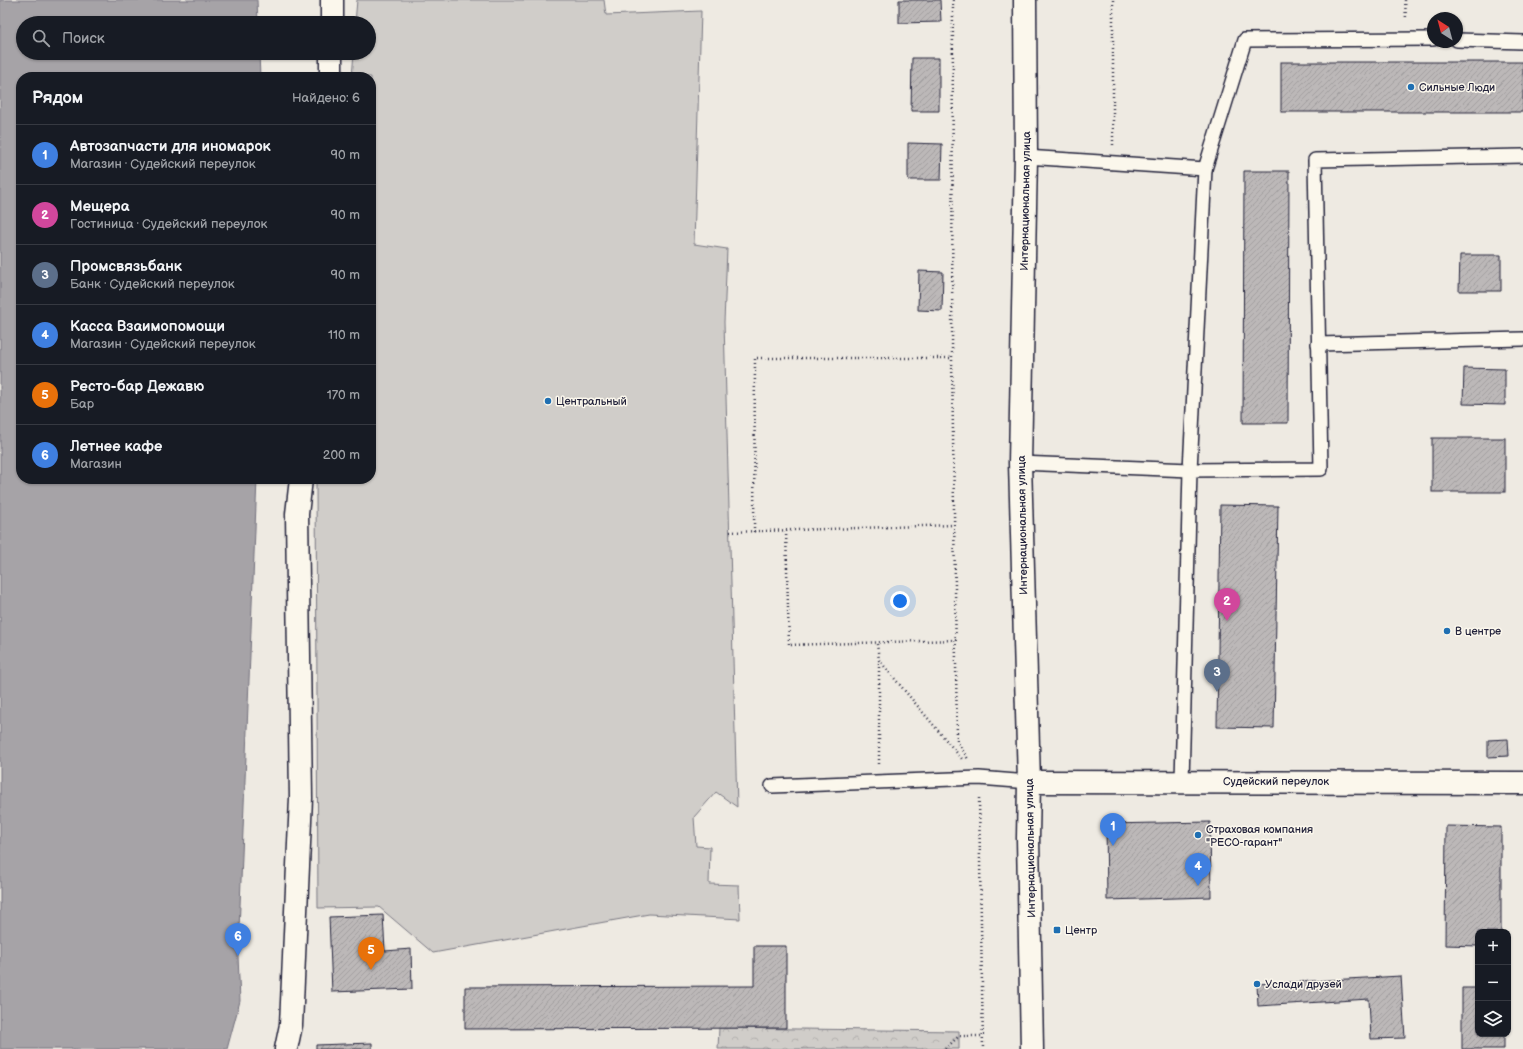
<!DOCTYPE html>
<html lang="ru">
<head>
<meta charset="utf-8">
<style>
  :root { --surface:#171b24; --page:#242831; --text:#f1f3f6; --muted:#9ea1a6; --line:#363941; --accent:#1f6fb2 }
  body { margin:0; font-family:"Balsamiq Sans",sans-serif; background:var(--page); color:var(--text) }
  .controls { position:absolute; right:12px; bottom:12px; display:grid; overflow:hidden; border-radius:8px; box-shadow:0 1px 3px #0004 }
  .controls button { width:36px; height:36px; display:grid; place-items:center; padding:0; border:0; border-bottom:1px solid var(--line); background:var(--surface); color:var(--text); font:20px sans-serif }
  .compass { position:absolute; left:1427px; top:12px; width:36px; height:36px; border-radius:50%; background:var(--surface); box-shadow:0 1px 3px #0004; rotate:324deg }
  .you { position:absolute; left:900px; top:601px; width:14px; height:14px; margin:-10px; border:3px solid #fff; border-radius:50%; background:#1a73e8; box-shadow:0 0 0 6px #1a73e833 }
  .badge { display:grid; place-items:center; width:26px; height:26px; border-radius:50%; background:var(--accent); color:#fff; font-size:13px; font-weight:700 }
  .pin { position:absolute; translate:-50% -33px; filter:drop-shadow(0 1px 2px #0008) }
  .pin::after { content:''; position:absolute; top:21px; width:14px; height:12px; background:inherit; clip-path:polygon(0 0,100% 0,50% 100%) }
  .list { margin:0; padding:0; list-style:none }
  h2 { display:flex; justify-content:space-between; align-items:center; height:52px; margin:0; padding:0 16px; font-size:17px }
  h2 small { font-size:13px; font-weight:400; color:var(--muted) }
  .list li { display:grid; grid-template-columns:26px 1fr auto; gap:12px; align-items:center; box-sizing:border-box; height:60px; padding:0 16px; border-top:1px solid var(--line) }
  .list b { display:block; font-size:15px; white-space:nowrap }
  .list p { margin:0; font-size:13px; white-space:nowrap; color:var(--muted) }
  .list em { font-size:13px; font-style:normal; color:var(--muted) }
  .icon { flex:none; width:22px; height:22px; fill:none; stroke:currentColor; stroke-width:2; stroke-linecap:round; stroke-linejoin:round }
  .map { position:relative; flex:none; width:1523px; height:1049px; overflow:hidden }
  .search { position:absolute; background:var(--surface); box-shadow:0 1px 3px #0004; left:16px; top:16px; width:360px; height:44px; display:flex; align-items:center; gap:10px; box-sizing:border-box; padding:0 14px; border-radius:22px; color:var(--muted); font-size:15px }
  .panel { position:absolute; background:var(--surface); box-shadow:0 1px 3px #0004; left:16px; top:72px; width:360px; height:412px; border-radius:16px }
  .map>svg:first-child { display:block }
  .park { fill:url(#park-crowns); stroke:#797882 }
  .garden { fill:#d0cdc9; stroke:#797882 }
  .water { fill:#a6a3a7; stroke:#716f7c }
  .building { fill:url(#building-hatch); stroke:#22223b }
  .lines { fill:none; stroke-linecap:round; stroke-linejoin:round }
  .lane-casing { stroke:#22223b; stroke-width:16 }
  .street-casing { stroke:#22223b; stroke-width:25 }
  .secondary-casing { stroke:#22223b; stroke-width:25 }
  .path { stroke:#22223b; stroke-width:2.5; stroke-dasharray:1 3; stroke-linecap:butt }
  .lane { stroke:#fbf7ec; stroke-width:13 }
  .street { stroke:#fbf7ec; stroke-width:22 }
  .secondary { stroke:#fbf7ec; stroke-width:22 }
  .poi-dot { fill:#1f6fb2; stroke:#fbf7ec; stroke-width:1.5 }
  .labels { text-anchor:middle; stroke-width:3; stroke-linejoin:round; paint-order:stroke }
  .poi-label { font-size:11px; fill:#22223b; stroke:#fbf7ec; text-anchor:start }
  .street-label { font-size:11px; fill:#22223b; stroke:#fbf7ec }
</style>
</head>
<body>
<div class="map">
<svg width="1523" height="1049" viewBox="0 0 1523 1049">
  <defs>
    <pattern id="park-crowns" width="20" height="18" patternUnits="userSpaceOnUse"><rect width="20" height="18" fill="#d0cdc9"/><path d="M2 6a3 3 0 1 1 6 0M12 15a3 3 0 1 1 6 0" fill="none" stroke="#b2b0ae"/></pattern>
    <pattern id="building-hatch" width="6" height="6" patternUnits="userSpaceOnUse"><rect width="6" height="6" fill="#bcb8b8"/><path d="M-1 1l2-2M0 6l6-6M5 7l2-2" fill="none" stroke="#a19e9f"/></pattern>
  </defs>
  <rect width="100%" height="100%" fill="#eeeae2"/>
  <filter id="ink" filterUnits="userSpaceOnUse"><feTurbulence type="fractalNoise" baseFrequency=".025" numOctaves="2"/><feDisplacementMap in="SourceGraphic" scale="8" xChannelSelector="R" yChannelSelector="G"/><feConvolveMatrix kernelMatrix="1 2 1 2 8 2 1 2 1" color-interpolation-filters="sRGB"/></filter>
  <g filter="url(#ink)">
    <polygon class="park" points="719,1028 959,1031 959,1049 718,1049"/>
    <polygon class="garden" points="357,0 604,0 606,15 701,11 694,244 727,249 724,322 737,807 716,792 694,817 696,846 710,847 709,884 739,885 740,919 649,914 433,953 379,907 318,908 316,479 371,479 371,77 352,77 354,53 369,53 369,23 355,23"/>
    <polygon class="water" points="0,0 257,0 258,23 23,23 23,53 259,53 260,77 21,77 21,479 257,479 238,956 240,1001 227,1049 0,1049"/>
    <g class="building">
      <polygon points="899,0 940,0 941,22 899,23"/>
      <polygon points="912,58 939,58 939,111 911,111"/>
      <rect x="1281" y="62" width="242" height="50"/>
      <polygon points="908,143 942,144 941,180 908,180"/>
      <polygon points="1244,171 1289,171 1288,423 1243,423"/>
      <polygon points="1460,255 1501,255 1501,291 1459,291"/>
      <polygon points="919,271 943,272 942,311 918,310"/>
      <polygon points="1464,368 1505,369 1505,405 1463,404"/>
      <rect x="1432" y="438" width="73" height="54"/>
      <polygon points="1220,505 1278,506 1274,728 1217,727"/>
      <polygon points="1508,739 1509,756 1488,757 1488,740"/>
      <polygon points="1210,822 1211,897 1107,900 1106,824"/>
      <polygon points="1446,826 1501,827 1501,932 1478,932 1478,946 1445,945"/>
      <polygon points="383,915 385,951 411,949 412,989 332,992 329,917"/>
      <polygon points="754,946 786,946 786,1028 465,1029 465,987 754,986"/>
      <polygon points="1401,976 1405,1038 1371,1039 1369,999 1258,1006 1257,984"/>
      <polygon points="1462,988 1478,988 1478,1034 1504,1034 1504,1049 1462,1049"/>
      <polygon points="372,1043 372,1049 316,1049 316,1045"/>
    </g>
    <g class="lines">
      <defs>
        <g id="lane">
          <polyline points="1457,40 1523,42"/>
          <polyline points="1026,157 1205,169 1245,40 1433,39"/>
          <polyline points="1318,344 1523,339"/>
          <polyline points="1020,463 1190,470 1205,169"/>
          <polyline points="1182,781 1190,470 1321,469 1315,160 1523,156"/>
          <polyline points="772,786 979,778 1029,782"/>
        </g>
        <g id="street">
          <polyline points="332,23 332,0"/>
          <polyline points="331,77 331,53"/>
          <polyline points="1029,782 1523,783"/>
          <polyline points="286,1049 291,1025 301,798 297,514 301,479"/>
        </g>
        <polyline id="secondary" points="1025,0 1026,157 1020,463 1029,782 1028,838 1032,1049"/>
      </defs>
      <use href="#lane" class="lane-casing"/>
      <use href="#street" class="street-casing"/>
      <use href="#secondary" class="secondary-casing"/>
      <g class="path">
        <polyline points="953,0 952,358 957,741 968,759"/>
        <polyline points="1113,0 1113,145"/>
        <polyline points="1405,0 1406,19"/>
        <polyline points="786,531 789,645 956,640"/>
        <polyline points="730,532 954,525"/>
        <polyline points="754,532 755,358 952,358"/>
        <polyline points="877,644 879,660 962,759"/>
        <polyline points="879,764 879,661"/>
        <polyline points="979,798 983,1049"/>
        <polyline points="945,1049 959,1036 983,1036"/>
      </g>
      <use href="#lane" class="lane"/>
      <use href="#street" class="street"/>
      <use href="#secondary" class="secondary"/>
    </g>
  </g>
  <g class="poi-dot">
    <circle cx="1411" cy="87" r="4"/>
    <circle cx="548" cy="401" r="4"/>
    <circle cx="1447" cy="631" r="4"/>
    <circle cx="1198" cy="835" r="4"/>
    <rect x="1053" y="926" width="8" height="8" rx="2"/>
    <circle cx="1257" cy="984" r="4"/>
  </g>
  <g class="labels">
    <g class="poi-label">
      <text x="1419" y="91">Сильные Люди</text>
      <text x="556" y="405">Центральный</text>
      <text x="1455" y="635">В центре</text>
      <text x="1206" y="833">Страховая компания<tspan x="1206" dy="13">"РЕСО-гарант"</tspan></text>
      <text x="1065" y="934">Центр</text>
      <text x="1265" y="988">Услади друзей</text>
    </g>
    <g class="street-label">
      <text transform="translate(1025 201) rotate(-89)" y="4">Интернациональная улица</text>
      <text transform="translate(1022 525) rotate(-91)" y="4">Интернациональная улица</text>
      <text x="1276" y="785">Судейский переулок</text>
      <text transform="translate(1030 848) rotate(-91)" y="4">Интернациональная улица</text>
    </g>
  </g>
</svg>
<div class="controls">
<button>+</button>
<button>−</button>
<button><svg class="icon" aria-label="layers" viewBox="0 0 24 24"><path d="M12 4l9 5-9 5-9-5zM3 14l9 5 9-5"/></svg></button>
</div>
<svg class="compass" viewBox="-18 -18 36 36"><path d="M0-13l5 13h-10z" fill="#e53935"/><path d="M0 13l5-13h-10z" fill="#9ea1a6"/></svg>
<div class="you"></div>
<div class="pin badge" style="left:1113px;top:846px;background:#3f7fe0">1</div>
<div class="pin badge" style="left:1227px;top:621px;background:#d1479c">2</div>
<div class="pin badge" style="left:1217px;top:692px;background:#5c6f8a">3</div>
<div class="pin badge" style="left:1198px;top:886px;background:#3f7fe0">4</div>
<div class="pin badge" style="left:371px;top:970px;background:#e8710a">5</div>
<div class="pin badge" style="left:238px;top:956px;background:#3f7fe0">6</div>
<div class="search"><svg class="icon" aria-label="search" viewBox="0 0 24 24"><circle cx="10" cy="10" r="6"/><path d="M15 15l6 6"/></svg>Поиск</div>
<section class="panel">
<h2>Рядом<small>Найдено: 6</small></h2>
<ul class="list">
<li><span class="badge" style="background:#3f7fe0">1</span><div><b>Автозапчасти для иномарок</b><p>Магазин · Судейский переулок</p></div><em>90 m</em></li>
<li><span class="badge" style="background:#d1479c">2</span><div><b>Мещера</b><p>Гостиница · Судейский переулок</p></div><em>90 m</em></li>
<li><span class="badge" style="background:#5c6f8a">3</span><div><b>Промсвязьбанк</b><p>Банк · Судейский переулок</p></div><em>90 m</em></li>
<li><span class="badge" style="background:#3f7fe0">4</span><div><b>Касса Взаимопомощи</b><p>Магазин · Судейский переулок</p></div><em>110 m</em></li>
<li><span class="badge" style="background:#e8710a">5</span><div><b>Ресто-бар Дежавю</b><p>Бар</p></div><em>170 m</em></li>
<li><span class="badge" style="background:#3f7fe0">6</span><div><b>Летнее кафе</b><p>Магазин</p></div><em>200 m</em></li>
</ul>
</section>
</div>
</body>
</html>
